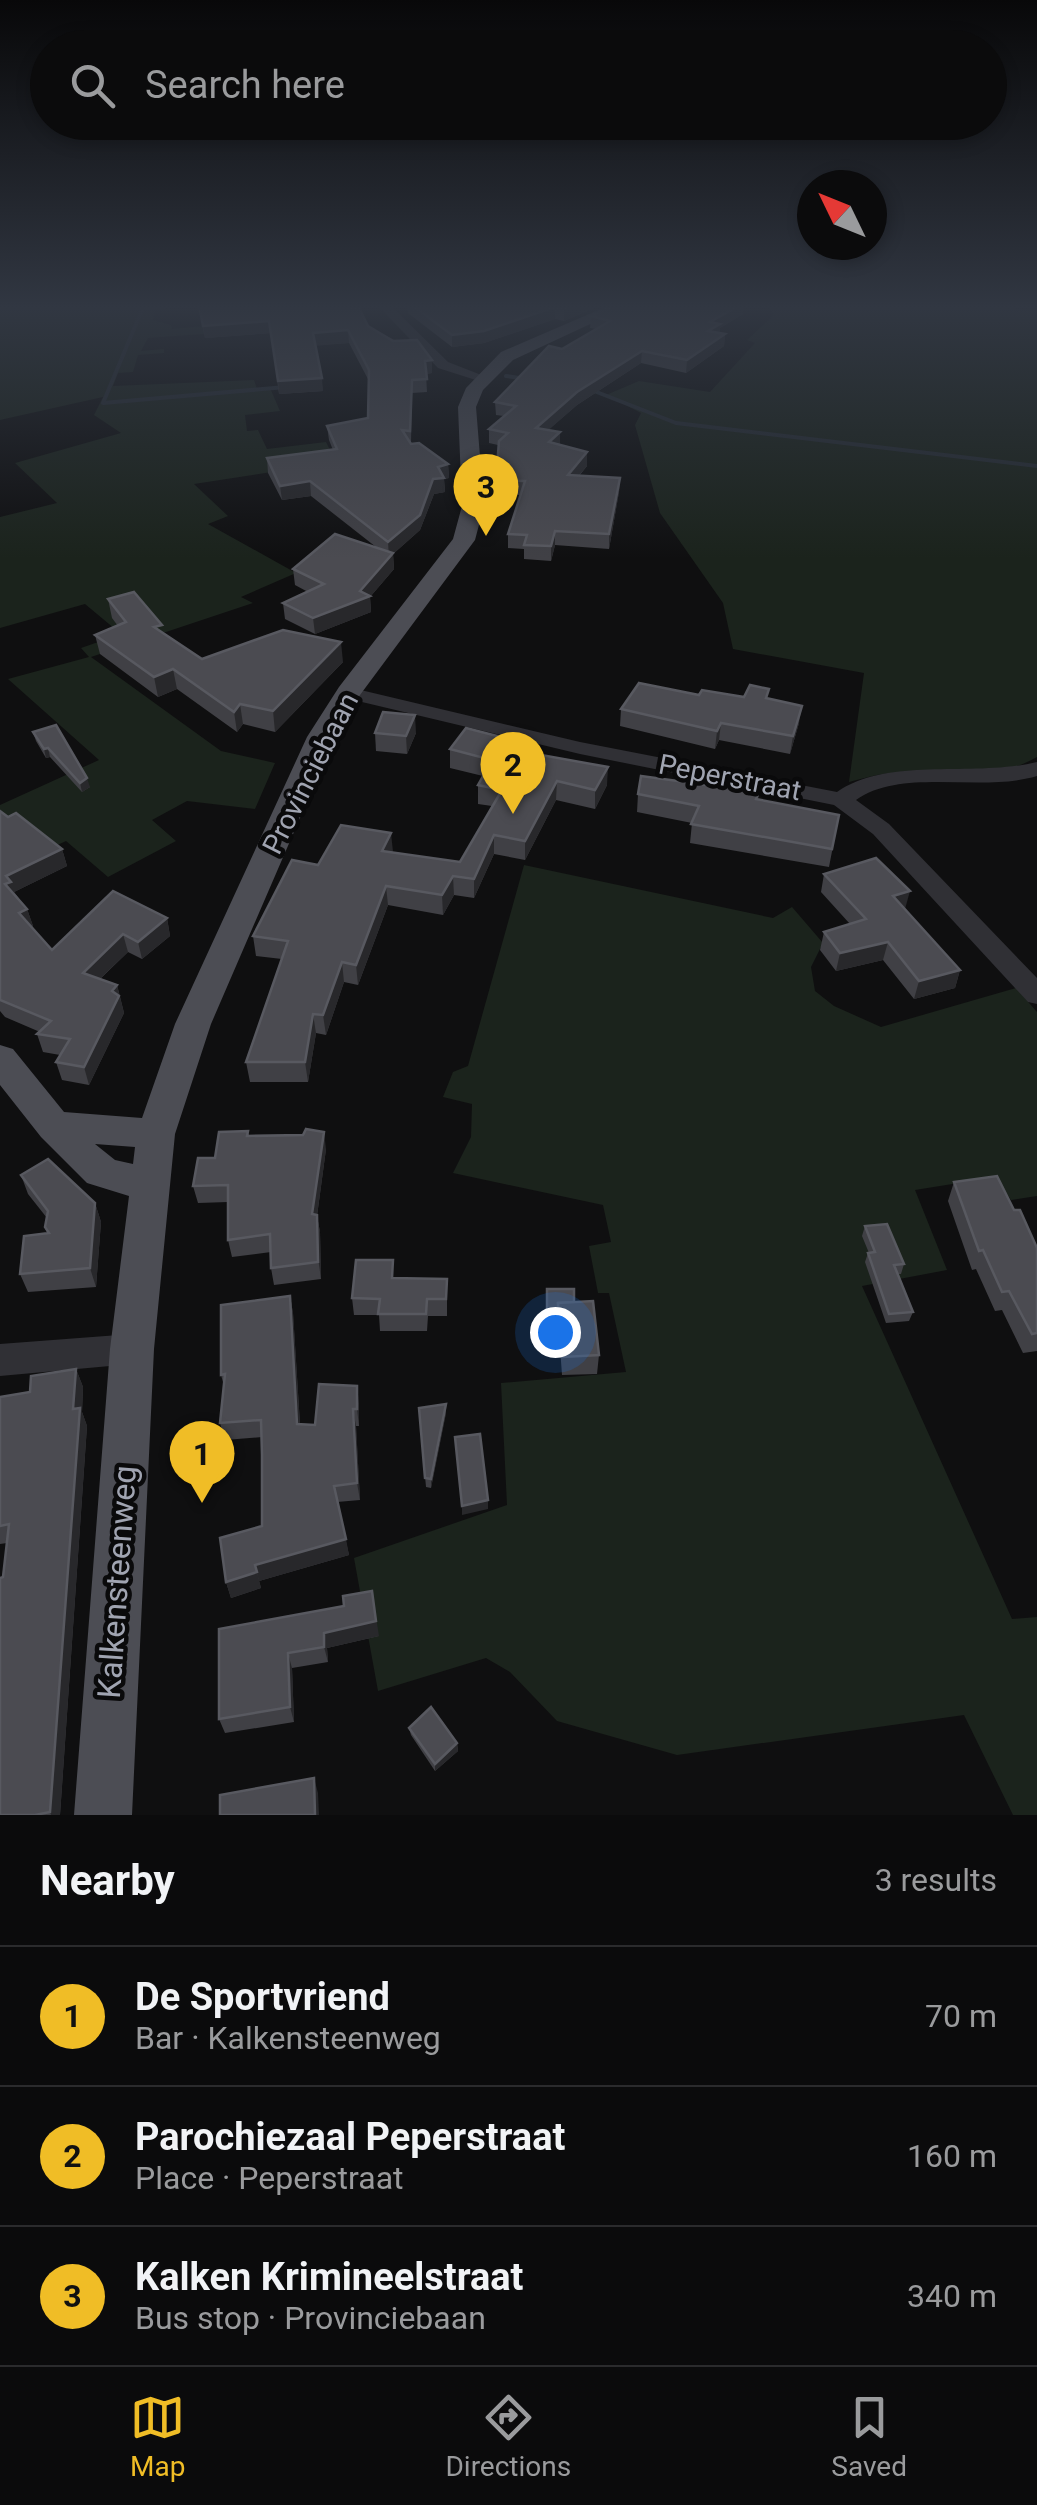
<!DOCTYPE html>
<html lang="en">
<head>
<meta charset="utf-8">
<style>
  :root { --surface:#0b0b0c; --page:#19191a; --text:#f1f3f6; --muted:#9a9b9d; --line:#2b2b2d; --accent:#f0bd26 }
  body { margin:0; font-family:Roboto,sans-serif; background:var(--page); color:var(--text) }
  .compass { position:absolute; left:797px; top:170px; width:90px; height:90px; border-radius:50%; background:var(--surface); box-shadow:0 5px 15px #0003; rotate:313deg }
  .you { position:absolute; left:555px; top:1332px; width:35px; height:35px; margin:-25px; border:8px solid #fff; border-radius:50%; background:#1a73e8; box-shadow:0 0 0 15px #1a73e833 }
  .badge { display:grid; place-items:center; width:65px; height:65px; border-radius:50%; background:var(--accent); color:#111; font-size:32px; font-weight:700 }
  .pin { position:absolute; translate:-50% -82px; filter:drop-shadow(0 2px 5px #0008) }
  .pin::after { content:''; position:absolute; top:52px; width:35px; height:30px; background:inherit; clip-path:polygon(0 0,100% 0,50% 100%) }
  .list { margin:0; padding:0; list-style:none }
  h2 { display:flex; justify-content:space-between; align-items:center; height:130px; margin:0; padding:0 40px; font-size:42px }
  h2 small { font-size:32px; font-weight:400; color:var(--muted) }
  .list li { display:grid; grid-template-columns:65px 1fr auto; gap:30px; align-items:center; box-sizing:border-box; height:140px; padding:0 40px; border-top:2px solid var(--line) }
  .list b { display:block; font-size:38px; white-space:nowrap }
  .list p { margin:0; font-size:32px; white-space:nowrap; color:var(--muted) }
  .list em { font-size:32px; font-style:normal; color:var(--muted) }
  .icon { flex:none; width:55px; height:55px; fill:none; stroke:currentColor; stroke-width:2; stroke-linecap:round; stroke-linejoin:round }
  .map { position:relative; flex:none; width:1037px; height:1815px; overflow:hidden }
  .search { position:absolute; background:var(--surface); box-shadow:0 5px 15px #0003; left:30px; right:30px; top:30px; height:110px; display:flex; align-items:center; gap:25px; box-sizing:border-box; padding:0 35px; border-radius:55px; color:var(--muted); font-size:38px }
  .sheet { height:550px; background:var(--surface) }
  nav { display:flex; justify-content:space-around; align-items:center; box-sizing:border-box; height:140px; border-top:2px solid var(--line); background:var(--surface); font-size:28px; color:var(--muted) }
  nav a { display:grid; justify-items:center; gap:5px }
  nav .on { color:var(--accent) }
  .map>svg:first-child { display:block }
  .green { fill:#1b231c }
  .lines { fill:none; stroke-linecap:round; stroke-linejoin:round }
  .stream { stroke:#262c33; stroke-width:4 }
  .minor { fill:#303035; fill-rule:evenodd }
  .major { fill:#4c4d54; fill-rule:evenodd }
  .wall { fill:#404045 }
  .shaded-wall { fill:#28282b }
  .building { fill:#4b4b51; stroke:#585960; stroke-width:2.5 }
  .labels { text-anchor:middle; stroke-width:9; stroke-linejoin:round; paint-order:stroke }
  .street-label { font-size:28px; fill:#a0a4b1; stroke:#0a0a0b }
  .near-street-label { font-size:32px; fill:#a0a4b1; stroke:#0a0a0b }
</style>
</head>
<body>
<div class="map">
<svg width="1037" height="1815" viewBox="0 0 1037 1815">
  <rect width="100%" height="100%" fill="#0f0f10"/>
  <g class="green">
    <polygon points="0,305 156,305 153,320 171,325 172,329 216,325 275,329 148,338 141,351 164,349 164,353 138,355 133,372 118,373 113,386 254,380 257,389 270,388 280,411 245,415 247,431 258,430 267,449 326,442 336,462 194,484 228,516 208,524 296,573 241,597 253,603 91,657 221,751 275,763 255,809 187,801 152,820 176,841 108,877 66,841 49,849 0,811 0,805 99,760 8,679 89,657 81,648 121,634 85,604 0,628 0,517 57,503 15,463 121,433 94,415 103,397 0,420"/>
    <path d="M 766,305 L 992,305 L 1037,311 L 1037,757 C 991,783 947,773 896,773 C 881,773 864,778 849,782 L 864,673 L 733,649 L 723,603 L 660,513 L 635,425 L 641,413 L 606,395 L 639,381 L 710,392 L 755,343 L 747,340 L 774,315 Z"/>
    <polygon points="524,865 773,918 792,907 823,943 811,967 815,991 834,1006 881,1027 1016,988 1037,1012 1037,1196 1011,1200 996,1177 915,1190 947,1270 862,1286 1012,1619 1037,1617 1037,1815 1013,1815 964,1715 677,1755 557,1721 510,1672 486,1658 378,1691 354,1558 507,1505 501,1383 626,1372 609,1293 598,1293 589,1246 611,1242 603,1205 453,1173 471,1137 472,1104 443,1097 453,1072 468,1066"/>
  </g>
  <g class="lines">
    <g class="stream">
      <polyline points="144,305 103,403 286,387"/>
      <polyline points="506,376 526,379"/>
      <polyline points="589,389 676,423 1037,466"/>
    </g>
    <g class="minor">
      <polygon points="377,305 390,305 448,362 489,378 482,382 438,368"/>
      <path d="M 348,687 L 580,742 L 837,792 C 890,756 972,778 1037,762 L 1037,776 C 981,793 902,767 856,800 L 889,824 L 1037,978 L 1037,1004 L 1028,1002 L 873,834 L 834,805 L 580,754 L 341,697 L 338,693 Z"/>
      <polygon points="132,1334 144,1338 149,1349 144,1360 132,1364 0,1376 0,1344"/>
    </g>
    <path class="major" d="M 610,305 L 631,305 L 513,360 L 483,390 L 476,407 L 484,506 L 475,540 L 360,695 L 335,737 L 211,1024 L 175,1134 L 154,1349 L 132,1815 L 74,1815 L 110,1349 L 129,1196 L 87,1183 L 41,1137 L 0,1085 L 0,1045 L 13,1049 L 64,1112 L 142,1118 L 175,1024 L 307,737 L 339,687 L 453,539 L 462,506 L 458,407 L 466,388 L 501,352 ZM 95,1144 L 135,1147 L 133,1164 L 115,1160 Z"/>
  </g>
  <g class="wall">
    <polygon points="140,305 351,305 368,326 432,360 432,373 426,374 427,392 412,393 411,443 448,464 449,478 444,479 445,492 434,494 420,530 393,554 394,569 370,597 371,612 315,634 285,619 283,603 308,592 295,585 293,569 376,547 311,496 282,500 268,473 267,458 333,450 329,440 327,426 368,418 369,381 349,343 315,345 323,391 279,394 271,333 205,338 198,306 140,310"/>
    <polygon points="407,305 601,305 564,321 555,319 484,343 452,347 408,313"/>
    <polygon points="743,314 720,328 719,333 725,334 724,346 686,373 641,363 577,405 548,430 560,445 587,466 579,476 620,478 619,492 609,549 555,545 551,561 524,559 524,549 508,548 508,534 520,495 496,494 498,445 489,443 489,429 504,416 496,415 495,402 562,349 596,329 590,328 591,316"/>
    <polygon points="108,599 202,659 343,662 275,732 243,724 237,732 177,689 158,697 100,654 95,635 118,626 112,618"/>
    <polygon points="699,695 768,698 799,723 790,754 719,740 715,749 620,726 621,709"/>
    <polygon points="33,732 90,787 82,792 50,757 46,758 36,741"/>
    <polygon points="375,733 416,733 407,754 376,751"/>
    <polygon points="450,749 509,749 607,785 595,809 556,800 525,860 494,854 474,898 454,895 443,915 388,905 358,985 344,982 326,1035 316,1033 308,1082 250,1082 246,1062 282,959 256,956 253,936 318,865 393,852 460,862 492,806 478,804 478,785 483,776 450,768"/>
    <polygon points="759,792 758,800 839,815 829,867 690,843 692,823 637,812 638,794"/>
    <polygon points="0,811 62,849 67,866 14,892 27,909 33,926 31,927 52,950 167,918 170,936 142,959 128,952 100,979 117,985 124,1013 89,1085 62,1080 56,1062 60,1055 43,1052 37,1034 40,1032 5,1017 0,1011"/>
    <polygon points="824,874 905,909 960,970 955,988 914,999 883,960 836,971 820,950 824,932 850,924 821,892"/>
    <polygon points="248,1131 249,1136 326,1149 317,1216 320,1232 321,1279 274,1285 271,1268 271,1252 232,1257 228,1240 228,1202 198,1203 193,1186 215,1158"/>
    <polygon points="21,1175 95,1203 101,1222 96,1287 28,1292 20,1274 47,1233 45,1227 47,1218 28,1194"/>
    <polygon points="954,1182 1014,1210 1037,1248 1037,1351 1023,1353 1002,1310 995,1311 976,1269 972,1270 948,1201"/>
    <polygon points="865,1226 904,1264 901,1274 898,1274 913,1312 909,1321 886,1323 865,1262 868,1253 869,1253 862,1236"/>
    <polygon points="395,1278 447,1279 447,1316 428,1316 427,1331 380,1331 379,1315 354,1315 352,1298"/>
    <polygon points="547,1289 574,1302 599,1355 597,1374 562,1375 558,1320 547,1320"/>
    <polygon points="290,1296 293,1313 300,1424 315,1425 359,1403 359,1426 356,1426 360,1500 337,1502 349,1555 259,1581 261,1588 231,1598 226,1582 262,1526 262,1437 225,1440 220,1423 224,1386 221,1375"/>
    <polygon points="76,1369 83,1387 82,1412 87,1426 60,1815 0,1815 3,1577 7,1543 0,1544 0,1397 30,1392"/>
    <polygon points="419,1408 446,1413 431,1488 426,1487"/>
    <polygon points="219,1629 379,1636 327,1648 328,1662 292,1668 294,1722 225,1733 219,1719"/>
    <polygon points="409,1728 457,1743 458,1751 435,1771 411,1735"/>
  </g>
  <g class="shaded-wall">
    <polygon points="140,305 198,305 198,306 140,310"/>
    <polygon points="574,305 601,305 564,321 564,309"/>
    <polygon points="740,305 744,305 743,314 720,328 719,336 708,331 710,322"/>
    <polygon points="555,307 555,319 484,343 452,347 452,335"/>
    <polygon points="269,321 271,333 205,338 203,326"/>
    <polygon points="348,330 349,343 314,346 313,333"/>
    <polygon points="725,334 724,346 686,373 687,360"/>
    <polygon points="642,351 641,363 577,405 536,441 536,428 577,392"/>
    <polygon points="432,360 432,373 425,374 425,361"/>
    <polygon points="322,378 323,391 279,394 278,381"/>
    <polygon points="560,432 560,446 549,442"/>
    <polygon points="587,452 587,466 567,489 568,475"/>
    <polygon points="448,464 449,478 444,479 445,492 434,494 420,530 393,554 394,569 370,597 371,612 315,634 313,618 360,591 389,557 388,542 438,467"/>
    <polygon points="620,478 619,492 609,549 609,534"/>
    <polygon points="310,481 311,496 282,500 280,486"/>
    <polygon points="555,531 555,545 551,561 551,546"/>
    <polygon points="341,642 343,662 275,732 273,711"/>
    <polygon points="173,669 177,689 158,697 154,677"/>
    <polygon points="240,704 243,724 237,732 234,712"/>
    <polygon points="802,706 799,723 790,754 793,736"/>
    <polygon points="415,715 416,733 407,754 406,736"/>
    <polygon points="721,723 719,740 715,749 717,731"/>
    <polygon points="48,748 50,757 46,758 44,749"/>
    <polygon points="608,767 607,785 595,809 595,790"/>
    <polygon points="87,778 90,787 82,792 80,783"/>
    <polygon points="557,781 556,800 525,860 525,841"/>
    <polygon points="391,833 393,852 382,851"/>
    <polygon points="494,835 494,854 474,898 474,879"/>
    <polygon points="62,849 67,866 14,892 17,899 5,884 6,876"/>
    <polygon points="453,876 454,895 443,915 442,895"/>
    <polygon points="386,886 388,905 358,985 356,965"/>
    <polygon points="910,891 905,909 893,896"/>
    <polygon points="27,909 33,926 24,930 19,913"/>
    <polygon points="167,918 170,936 142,959 138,942"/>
    <polygon points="123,934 128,952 88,990 83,973"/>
    <polygon points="888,942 883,960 836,971 840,953"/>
    <polygon points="342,962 344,982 326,1035 323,1015"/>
    <polygon points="960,970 955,988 914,999 919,981"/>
    <polygon points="117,985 124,1013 89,1085 84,1067 112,991"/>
    <polygon points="313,1014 316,1033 308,1082 305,1062"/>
    <polygon points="324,1132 326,1149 317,1216 320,1232 321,1279 312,1214"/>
    <polygon points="95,1203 101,1222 96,1287 90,1268"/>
    <polygon points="290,1296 293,1313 301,1441 297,1424"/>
    <polygon points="76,1369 83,1387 82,1412 87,1426 60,1815 51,1815 50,1812"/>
    <polygon points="357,1386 359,1403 359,1426 357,1409"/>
    <polygon points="446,1404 446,1413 431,1488 431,1479"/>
    <polygon points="353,1409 356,1426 360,1500 357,1483"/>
    <polygon points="488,1500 488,1509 462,1515 462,1506"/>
    <polygon points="346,1539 349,1555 259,1581 255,1565"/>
    <polygon points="257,1572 261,1588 231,1598 226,1582"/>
    <polygon points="372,1591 379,1636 327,1648 328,1662 324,1647 324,1633"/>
    <polygon points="288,1653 292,1668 294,1722 290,1707"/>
    <polygon points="457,1743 458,1751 435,1771 435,1764"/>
    <polygon points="314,1778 318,1793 319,1815 315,1815"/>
  </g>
  <g class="building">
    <polygon points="199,305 351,305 353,309 359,308 368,326 393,341 417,340 432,360 425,361 427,379 412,380 410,431 402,430 411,444 419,443 448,464 438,467 444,478 433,479 420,515 388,542 310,481 280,486 267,458 337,449 327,426 368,418 369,370 348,330 313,333 322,378 278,381 269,321 203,326"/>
    <polygon points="412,305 574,305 564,309 555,307 484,331 452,335"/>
    <polygon points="615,305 740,305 710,322 720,324 708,331 725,334 687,360 642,351 577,392 536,428 560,432 549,442 587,452 568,475 620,478 609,534 555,531 551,546 524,545 527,535 508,534 525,481 496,480 499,441 508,433 489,429 516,406 495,402 549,346 562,349 610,321 591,316"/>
    <polygon points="335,534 393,553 360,591 370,596 313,618 283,603 324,584 293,569"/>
    <polygon points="134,592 162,625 154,627 202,659 283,630 341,642 273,711 240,704 234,712 173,669 154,677 95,635 126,622 108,599"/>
    <polygon points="639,683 699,695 702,690 744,697 750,685 769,689 766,698 802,706 793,736 721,723 717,731 621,709"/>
    <polygon points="383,712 415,715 406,736 375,733"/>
    <polygon points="56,725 87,778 80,783 48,748 44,749 33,732"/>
    <polygon points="466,728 509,739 502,748 608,767 595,790 557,781 525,841 494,835 474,879 453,876 442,895 386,886 356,965 342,962 323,1015 313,1014 305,1062 246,1062 288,941 253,936 292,860 318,865 341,825 391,833 382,851 460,862 502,790 478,785 492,760 450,749"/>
    <polygon points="641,776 759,792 756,799 839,815 832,849 691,824 699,806 638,794"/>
    <polygon points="0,811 8,817 16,813 62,849 6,876 11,882 5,884 27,909 19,913 52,950 113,891 167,918 138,942 123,934 83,973 117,985 112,991 119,996 84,1067 56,1062 70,1039 37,1034 51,1021 0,1000"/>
    <polygon points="876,858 910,891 893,896 960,970 919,981 888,942 840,953 824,932 866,919 824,874"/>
    <polygon points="306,1129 324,1132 312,1214 317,1215 318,1262 271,1268 270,1234 228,1240 228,1185 193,1186 198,1158 215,1158 219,1132 248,1131 247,1136 303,1135"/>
    <polygon points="48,1159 95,1203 90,1268 20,1274 24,1236 49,1233 45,1227 48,1211 21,1175"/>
    <polygon points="997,1176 1014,1210 1020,1210 1037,1248 1037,1333 1032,1334 1009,1291 1002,1292 983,1250 979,1251 954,1182"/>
    <polygon points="887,1224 904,1264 894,1265 913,1312 889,1314 868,1253 875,1252 865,1226"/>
    <polygon points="356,1260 393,1260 392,1278 447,1279 446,1299 427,1299 426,1314 378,1314 380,1299 352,1298"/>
    <polygon points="547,1289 574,1289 574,1302 558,1303 558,1310 547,1310"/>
    <polygon points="290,1296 297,1424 315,1425 319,1384 357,1386 357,1409 353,1409 357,1483 334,1486 346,1539 255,1565 257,1572 226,1582 220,1538 262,1526 262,1455 261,1420 220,1423 225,1374 221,1375 221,1305"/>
    <polygon points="593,1301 599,1355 563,1357 558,1303"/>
    <polygon points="76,1369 73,1409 80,1408 50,1812 35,1815 0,1815 0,1578 3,1577 9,1524 0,1526 0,1397 30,1392 31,1376"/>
    <polygon points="446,1404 431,1479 425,1478 419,1408"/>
    <polygon points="480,1434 488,1500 462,1506 455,1437"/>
    <polygon points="372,1591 376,1621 324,1633 324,1647 288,1653 290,1707 219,1719 219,1629 344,1606 343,1596"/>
    <polygon points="431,1707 457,1743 435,1764 409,1728"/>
    <polygon points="314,1778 315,1815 220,1815 220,1795"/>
  </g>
  <linearGradient id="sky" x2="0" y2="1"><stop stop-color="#080809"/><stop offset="0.55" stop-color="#313742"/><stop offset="1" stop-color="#313742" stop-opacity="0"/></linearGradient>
  <rect width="1037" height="559" fill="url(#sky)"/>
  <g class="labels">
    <g class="street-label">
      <text transform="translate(310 773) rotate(-63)" y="10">Provinciebaan</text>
      <text transform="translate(730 777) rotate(11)" y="10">Peperstraat</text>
    </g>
    <g class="near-street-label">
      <text transform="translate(117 1582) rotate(-86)" y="11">Kalkensteenweg</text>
    </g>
  </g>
</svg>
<svg class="compass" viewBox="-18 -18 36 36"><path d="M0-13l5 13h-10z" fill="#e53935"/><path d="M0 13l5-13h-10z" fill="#9a9b9d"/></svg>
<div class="you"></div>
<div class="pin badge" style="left:202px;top:1503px">1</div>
<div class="pin badge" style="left:513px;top:814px">2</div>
<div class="pin badge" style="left:486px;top:536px">3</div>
<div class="search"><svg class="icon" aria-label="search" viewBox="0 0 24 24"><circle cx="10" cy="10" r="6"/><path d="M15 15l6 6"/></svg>Search here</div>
</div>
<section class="sheet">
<h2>Nearby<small>3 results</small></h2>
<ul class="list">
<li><span class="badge">1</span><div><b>De Sportvriend</b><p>Bar · Kalkensteenweg</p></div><em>70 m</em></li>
<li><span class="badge">2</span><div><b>Parochiezaal Peperstraat</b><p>Place · Peperstraat</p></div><em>160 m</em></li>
<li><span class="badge">3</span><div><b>Kalken Krimineelstraat</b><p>Bus stop · Provinciebaan</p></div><em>340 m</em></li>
</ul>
</section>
<nav>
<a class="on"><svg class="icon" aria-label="map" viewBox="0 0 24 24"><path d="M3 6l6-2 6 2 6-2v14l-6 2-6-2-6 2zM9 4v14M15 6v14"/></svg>Map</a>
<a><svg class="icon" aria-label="directions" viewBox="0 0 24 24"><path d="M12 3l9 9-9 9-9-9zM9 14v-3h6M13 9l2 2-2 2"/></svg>Directions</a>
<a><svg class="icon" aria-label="saved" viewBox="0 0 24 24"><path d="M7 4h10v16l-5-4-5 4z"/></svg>Saved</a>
</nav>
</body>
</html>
